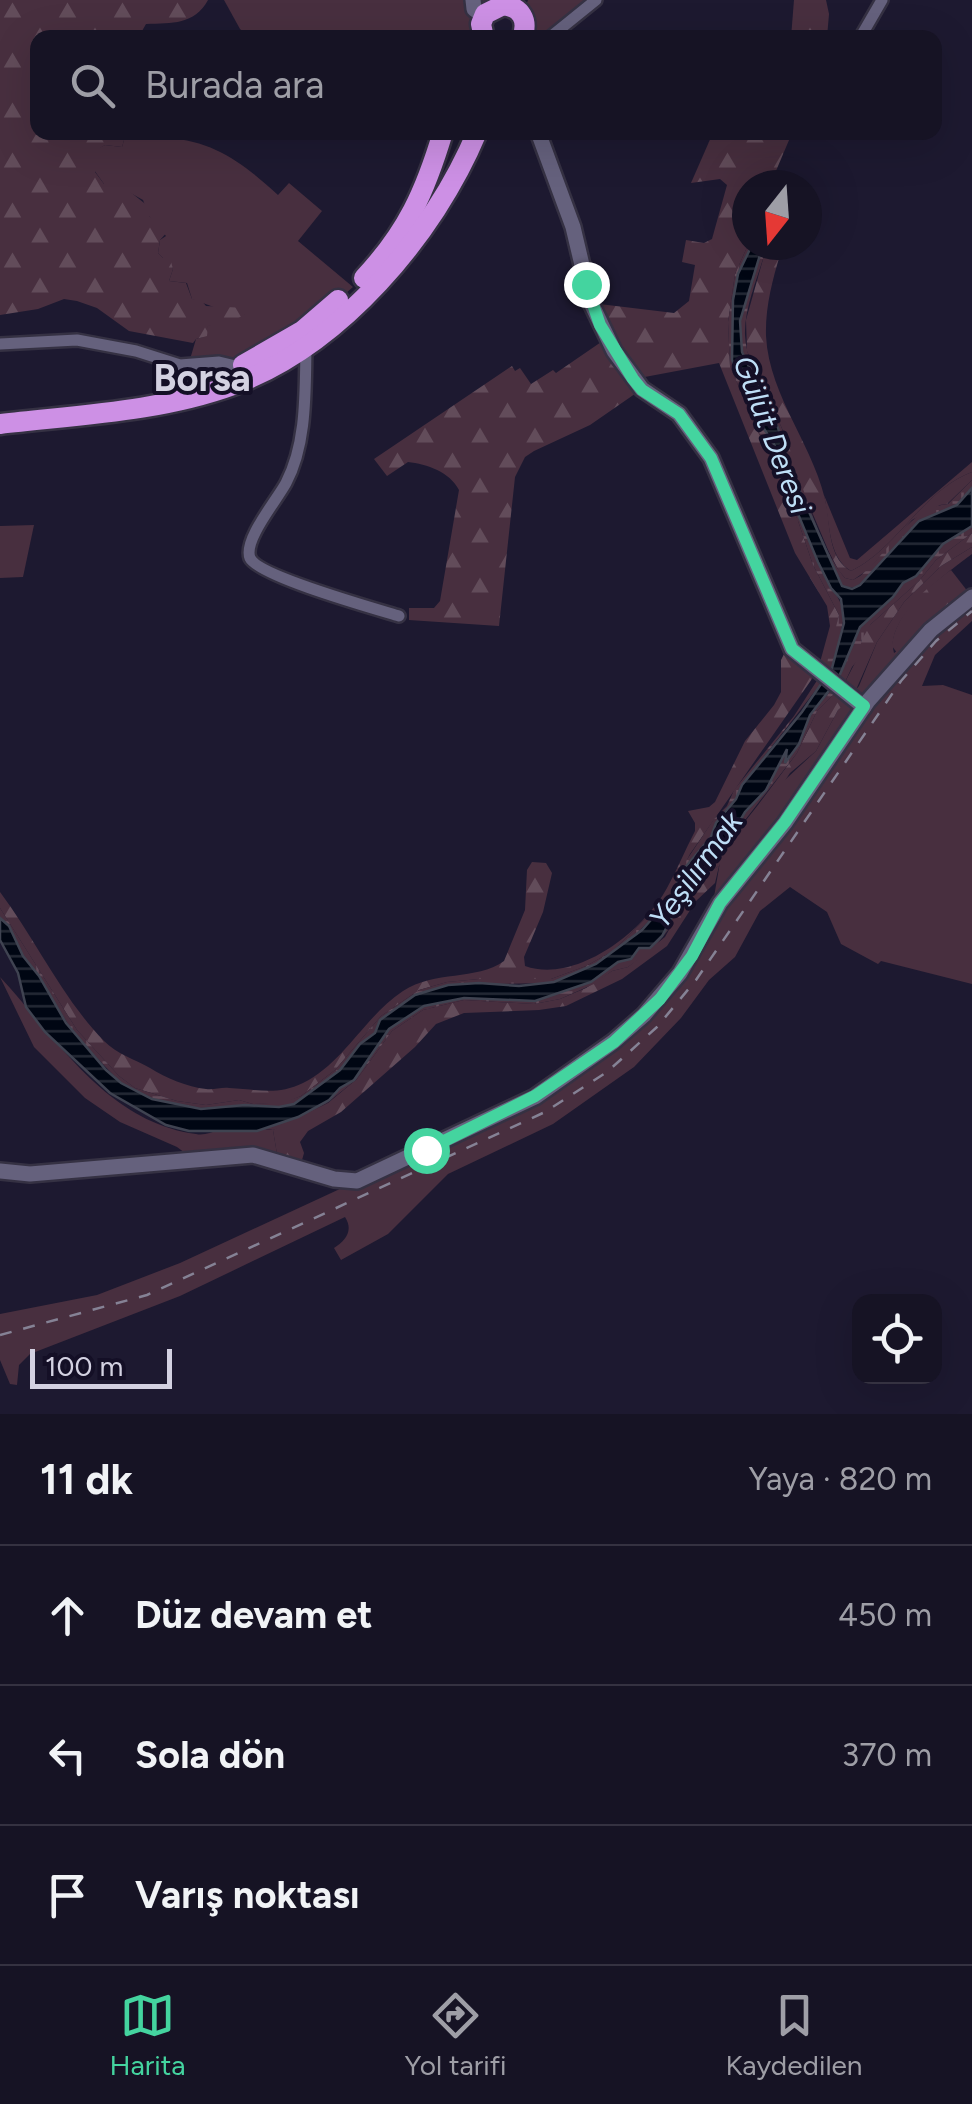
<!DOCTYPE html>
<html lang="tr">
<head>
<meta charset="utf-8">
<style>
  :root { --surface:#161324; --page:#1f1c2c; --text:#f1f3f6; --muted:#9e9ea6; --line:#353241; --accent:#44d49f }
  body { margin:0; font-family:Figtree,sans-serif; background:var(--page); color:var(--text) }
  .controls { position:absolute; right:30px; bottom:30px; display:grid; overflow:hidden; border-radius:20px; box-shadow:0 10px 40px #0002 }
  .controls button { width:90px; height:90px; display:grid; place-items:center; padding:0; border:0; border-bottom:2px solid var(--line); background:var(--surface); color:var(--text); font:50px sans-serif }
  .compass { position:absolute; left:732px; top:170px; width:90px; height:90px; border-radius:50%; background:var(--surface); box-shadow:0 10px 40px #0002; rotate:197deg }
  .scale { position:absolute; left:30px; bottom:25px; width:142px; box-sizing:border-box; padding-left:10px; border:5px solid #d3d1e1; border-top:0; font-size:28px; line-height:35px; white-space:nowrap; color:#d3d1e1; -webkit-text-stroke:8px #140f26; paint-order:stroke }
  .stop { position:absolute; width:30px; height:30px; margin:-22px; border:8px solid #44d49f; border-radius:50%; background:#fff }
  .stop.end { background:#44d49f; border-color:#fff; box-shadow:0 2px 10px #0008 }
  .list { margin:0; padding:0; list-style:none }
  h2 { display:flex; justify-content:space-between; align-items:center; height:130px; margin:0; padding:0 40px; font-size:42px }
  h2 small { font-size:32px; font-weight:400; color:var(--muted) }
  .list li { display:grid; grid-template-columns:65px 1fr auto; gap:30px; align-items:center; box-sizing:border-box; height:140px; padding:0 40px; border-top:2px solid var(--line) }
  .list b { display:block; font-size:38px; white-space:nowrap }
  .list em { font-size:32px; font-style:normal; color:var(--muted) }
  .icon { flex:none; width:55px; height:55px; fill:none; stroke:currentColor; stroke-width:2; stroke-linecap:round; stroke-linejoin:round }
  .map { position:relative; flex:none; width:972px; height:1414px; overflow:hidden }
  .search { position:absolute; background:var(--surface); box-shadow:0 10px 40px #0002; left:30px; right:30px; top:30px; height:110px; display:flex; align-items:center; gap:25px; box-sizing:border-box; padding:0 35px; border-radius:20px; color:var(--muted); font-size:38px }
  .sheet { height:550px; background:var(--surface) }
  nav { display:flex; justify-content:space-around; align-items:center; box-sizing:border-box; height:140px; border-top:2px solid var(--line); background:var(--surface); font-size:28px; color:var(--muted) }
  nav a { display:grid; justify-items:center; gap:5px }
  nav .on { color:var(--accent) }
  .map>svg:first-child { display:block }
  .grass { fill:#482f3f }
  .forest { fill:url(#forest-firs) }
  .wetland { fill:url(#wetland-marsh) }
  .water { fill:url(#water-rules); stroke:#3f4351; stroke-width:2.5 }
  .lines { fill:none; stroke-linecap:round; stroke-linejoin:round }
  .street-casing { stroke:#353143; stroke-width:16 }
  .secondary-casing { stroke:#353143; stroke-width:20 }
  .highway-casing { stroke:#353143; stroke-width:25 }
  .street { stroke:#65617d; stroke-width:11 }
  .secondary { stroke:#65617d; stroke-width:15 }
  .highway { stroke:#cd90e5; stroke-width:20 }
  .rail { stroke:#858295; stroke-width:2.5; stroke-dasharray:12 12; stroke-linecap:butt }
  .route { stroke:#44d49f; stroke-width:12 }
  .labels { text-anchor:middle; stroke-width:8; stroke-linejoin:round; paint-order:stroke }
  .water-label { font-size:30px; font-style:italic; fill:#bedef6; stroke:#140f26 }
  .district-label { font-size:38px; font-weight:bold; fill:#d3d1e1; stroke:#140f26 }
</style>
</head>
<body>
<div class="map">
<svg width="972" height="1414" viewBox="0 0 972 1414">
  <defs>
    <pattern id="forest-firs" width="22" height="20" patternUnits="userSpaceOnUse" patternTransform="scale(2.5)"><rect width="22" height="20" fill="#482f3f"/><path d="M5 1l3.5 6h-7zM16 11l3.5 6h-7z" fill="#624c5a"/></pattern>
    <pattern id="wetland-marsh" width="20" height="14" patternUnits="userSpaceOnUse" patternTransform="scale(2.5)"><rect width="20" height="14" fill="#482f3f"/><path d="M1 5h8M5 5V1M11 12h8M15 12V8" fill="none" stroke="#624c5a"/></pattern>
    <pattern id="water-rules" width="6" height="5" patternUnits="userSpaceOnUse" patternTransform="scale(2.5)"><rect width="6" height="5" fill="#000613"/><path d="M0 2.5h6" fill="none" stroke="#242935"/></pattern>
  </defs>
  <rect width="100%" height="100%" fill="#1d1930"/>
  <g class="grass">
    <polygon points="224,0 496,0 480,38 249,37 240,29"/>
    <path d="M 528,0 L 596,0 C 576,16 551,48 525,32 L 522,16 Z"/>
    <path d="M 135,133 L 151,136 L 164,133 L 167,138 C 215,141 244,164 278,195 L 289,183 L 322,211 L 298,241 L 353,287 L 302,331 L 240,367 L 188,366 L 196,339 L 203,337 L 208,326 L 245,314 L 246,308 L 219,309 L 192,299 L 187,283 L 169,281 L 173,269 L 168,258 L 163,258 L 158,253 L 160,240 L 166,236 L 149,216 L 143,200 L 127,191 L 104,184 L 94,170 L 99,148 L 105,145 L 122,147 L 124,140 L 133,138 Z"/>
    <path d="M 972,462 L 972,472 C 922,491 897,549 851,571 C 827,557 830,520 824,495 L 850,558 L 857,560 Z"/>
    <polygon points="34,525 23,577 0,578 0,526"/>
    <path d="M 972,547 L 972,554 C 947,573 884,617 894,653 L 972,597 L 972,621 L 935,655 L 922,686 L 943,685 L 972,695 L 972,984 L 881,961 L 878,964 L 841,944 L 827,912 L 790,887 L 760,911 L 735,957 L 709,980 L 681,1018 L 634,1067 L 553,1124 L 448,1174 L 388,1234 L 341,1260 L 334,1248 C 345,1241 354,1231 345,1217 L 180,1296 L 30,1354 L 19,1365 L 17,1385 L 10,1384 L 0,1360 L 0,1314 L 97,1295 L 180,1263 L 493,1118 L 644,1015 L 700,932 L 714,897 L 720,862 L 735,834 L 758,805 L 816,751 L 838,710 L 859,686 L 877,642 L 904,602 L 941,566 Z"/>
    <path d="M 0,977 C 56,1037 106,1122 196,1134 C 204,1136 211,1132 219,1130 C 234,1128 258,1128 273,1130 L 278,1160 L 193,1159 L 177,1147 L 120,1122 L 85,1098 L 34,1047 Z"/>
  </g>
  <g class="forest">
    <path d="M 0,0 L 208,0 C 194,25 172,23 146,24 L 142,31 L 143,37 L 38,38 L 38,132 L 135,133 L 133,138 L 124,140 L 122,147 L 105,145 L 100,148 L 95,172 L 104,184 C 124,182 136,198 151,208 L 149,216 L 168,231 L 160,240 L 158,253 L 163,258 L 170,258 L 173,269 L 169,281 L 186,283 L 192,299 L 201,300 L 206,306 L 246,308 L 246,314 L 225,325 L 208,326 L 207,336 L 196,339 L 193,343 L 129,331 L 97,308 L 77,301 L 64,299 L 38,309 L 0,315 Z"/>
    <polygon points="794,0 826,0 829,14 827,37 791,38"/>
    <path d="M 708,133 L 792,133 L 770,185 L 747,185 L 748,245 L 735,274 L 728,322 L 730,366 L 756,428 L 770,451 L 780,484 L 797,518 L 813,565 L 839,615 L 829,664 L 825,670 L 819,666 L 830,626 L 827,606 L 795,553 L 719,363 L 634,379 L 642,389 L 590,425 L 534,451 L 525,457 L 515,477 L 499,626 L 409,620 L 409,608 L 434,608 L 440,601 L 459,490 C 450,472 427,464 408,462 L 387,476 L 374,459 L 512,366 L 515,371 L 520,368 L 531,384 L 553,370 L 556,373 L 607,338 L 591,303 L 674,313 L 689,301 L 695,265 L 682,262 L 686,240 L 704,243 L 712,239 L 727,185 L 720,179 L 691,183 L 712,135 Z"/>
    <path d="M 767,245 L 783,245 C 774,274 765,305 766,336 C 769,398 817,449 827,509 C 830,531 830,560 851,571 C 897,549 922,491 972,472 L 972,480 L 947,504 L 940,505 L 912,520 L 869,569 L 853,580 L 845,578 L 839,571 L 829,552 L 798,479 L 785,435 L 747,351 L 746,320 Z"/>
    <polygon points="972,533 972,547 941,566 904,602 877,642 855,692 844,684 857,659 863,634 871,624 919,581 936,560"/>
    <path d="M 951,570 L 972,597 L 903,661 L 892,646 C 894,615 927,587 951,570 Z"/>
    <path d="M 784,654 L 814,676 L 690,854 L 669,895 L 613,951 L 586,966 L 551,979 L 479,979 L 447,982 L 419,990 L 381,1016 L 335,1070 L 301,1096 L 284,1103 L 253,1104 L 239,1100 L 206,1105 L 177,1101 L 135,1088 L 119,1076 L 77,1030 L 0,908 L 0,892 C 36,940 62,998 104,1041 C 117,1054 134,1059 150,1068 C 166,1078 187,1087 206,1089 C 214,1090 222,1087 229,1088 C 256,1089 277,1096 303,1083 C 344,1063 365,1016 403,991 C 435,970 476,981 504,961 L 525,910 L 527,870 L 532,862 L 546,863 L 552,873 L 543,912 L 524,957 L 525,966 C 576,984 643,932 667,888 C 677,870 685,850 695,831 L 695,823 L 688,811 L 709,807 L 715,802 L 745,741 L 774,705 L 781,692 L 781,660 Z"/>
    <polygon points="836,692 848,701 838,710 816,751 790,773 778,791 758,805 797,753 817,711"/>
    <polygon points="719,866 715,883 696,901 667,946 622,979 566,1006 539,1010 464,1013 436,1024 415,1047 341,1112 308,1131 300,1142 304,1153 300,1167 278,1160 273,1130 328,1103 357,1079 392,1031 423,1010 464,1000 534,1004 560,999 586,988 612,971 628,967 665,937 697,879"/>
  </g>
  <g class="wetland">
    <polygon points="748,245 752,245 738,274 733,300 732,360 759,421 775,446 786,485 807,536 845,612 834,663 828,673 825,670 839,615 813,565 797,518 776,477 770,451 756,428 730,366 728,322 735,274"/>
    <path d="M 763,245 L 767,245 C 760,273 744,306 745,335 C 747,372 772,402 785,436 C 799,473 819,549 845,578 L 853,580 L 860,576 C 888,554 909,507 948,504 L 972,480 L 972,488 L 957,505 L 919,521 L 882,564 L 855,588 L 842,586 L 793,476 L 778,428 L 742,352 L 740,322 Z"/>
    <polygon points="972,526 972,533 936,560 919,581 871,624 861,641 861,656 852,667 844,684 838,679 860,627 893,598 903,583 916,576 943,544"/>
    <polygon points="818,679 822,682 742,785 736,799 716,823 711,837 683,870 672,896 627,944 585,970 549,983 448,985 415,995 380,1020 375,1033 360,1044 340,1070 300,1101 284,1107 190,1108 152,1099 121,1083 74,1034 39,976 23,956 9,927 0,918 0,908 77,1030 119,1076 135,1088 177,1101 206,1105 239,1100 253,1104 284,1102 301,1096 335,1070 381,1016 419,990 447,982 479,979 551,979 586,966 613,951 669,895 676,876 714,819 727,806 734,790 794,716"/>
    <polygon points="832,689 836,692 817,711 797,753 735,833 719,866 697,879 679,916 654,948 628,967 612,971 594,984 560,999 534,1004 464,1000 423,1010 392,1031 357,1079 327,1103 288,1125 273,1130 263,1128 293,1119 329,1100 340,1088 354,1079 389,1029 424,1006 464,998 535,1001 591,982 618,962 632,958 639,947 647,947 662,936 695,874 709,863 745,812 766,790 790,742 787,757 799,744 810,715"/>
  </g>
  <polygon class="water" points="752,245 763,245 740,321 742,352 778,428 793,476 842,586 852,589 860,585 919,521 957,505 972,488 972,526 943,544 916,576 903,583 893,597 860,627 838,679 810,715 799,744 785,763 787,749 766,790 745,812 718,858 695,874 662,936 650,948 639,948 631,959 618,962 591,982 535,1001 464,998 424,1006 389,1029 354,1080 340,1088 329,1100 298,1117 257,1131 189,1131 166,1125 110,1093 45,1032 26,1007 18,973 0,940 0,918 9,926 23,956 39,976 66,1023 106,1070 121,1083 152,1099 201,1109 245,1105 279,1107 294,1104 340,1070 360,1044 375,1033 380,1020 415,995 448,985 479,983 519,986 554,982 596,964 642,930 672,896 683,870 711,837 716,823 736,799 742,785 802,712 832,668 844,623 841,599 831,588 818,562 786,485 775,446 759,421 732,360 733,300 738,274"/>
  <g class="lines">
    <defs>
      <g id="street">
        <polyline points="549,38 596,0"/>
        <polyline points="860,38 882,0"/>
        <polyline points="0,344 77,340 136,351 180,365 219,362 240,367"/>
        <path d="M 306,348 C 305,392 307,443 286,483 C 277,500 243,540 250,558 C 258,576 376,609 399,616"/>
      </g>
      <g id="secondary">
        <polyline points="473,0 474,9 484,16"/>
        <polyline points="538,132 573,227 591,303 614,351 642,389 679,414 711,458 792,649 864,707"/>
        <polyline points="0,1171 30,1174 253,1155 334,1179 357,1181 535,1097 613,1042 644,1015 680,973 720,903 785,823 868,701 931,630 972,597"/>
      </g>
      <g id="highway">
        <path d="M 484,38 L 481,24 L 485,14 L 503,5 C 521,7 529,20 522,38"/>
        <path d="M 364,278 C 407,232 425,192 443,132"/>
        <polyline points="243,365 302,331 338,300"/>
        <path d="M 0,424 C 77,415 159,412 233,385 C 340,346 434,235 477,132"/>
      </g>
    </defs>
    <use href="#street" class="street-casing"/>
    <use href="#secondary" class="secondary-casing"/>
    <use href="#highway" class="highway-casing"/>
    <use href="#street" class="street"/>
    <use href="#secondary" class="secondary"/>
    <use href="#highway" class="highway"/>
    <polyline class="rail" points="0,1335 147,1295 545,1112 607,1072 657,1027 696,980 901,681 936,641 972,611"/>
  </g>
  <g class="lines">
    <polyline class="route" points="426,1150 535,1096 614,1042 660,999 692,956 720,903 785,822 864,706 792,649 711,458 679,414 642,390 633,379 600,325 586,284"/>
  </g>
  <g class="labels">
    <g class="water-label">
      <text transform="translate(772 435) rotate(69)" y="10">Gülüt Deresi</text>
      <text transform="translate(696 870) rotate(-54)" y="10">Yeşilırmak</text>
    </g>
    <g class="district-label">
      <text x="202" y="391">Borsa</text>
    </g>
  </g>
</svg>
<div class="controls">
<button><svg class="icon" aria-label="locate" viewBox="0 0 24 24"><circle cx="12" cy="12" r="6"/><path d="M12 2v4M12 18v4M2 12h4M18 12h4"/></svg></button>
</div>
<svg class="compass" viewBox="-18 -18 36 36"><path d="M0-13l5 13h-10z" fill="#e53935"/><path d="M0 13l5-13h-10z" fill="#9e9ea6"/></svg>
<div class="scale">100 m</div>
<div class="stop" style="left:426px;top:1150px"></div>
<div class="stop end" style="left:586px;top:284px"></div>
<div class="search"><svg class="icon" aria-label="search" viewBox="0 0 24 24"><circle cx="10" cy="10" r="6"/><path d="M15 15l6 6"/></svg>Burada ara</div>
</div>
<section class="sheet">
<h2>11 dk<small>Yaya · 820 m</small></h2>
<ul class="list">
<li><svg class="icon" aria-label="ahead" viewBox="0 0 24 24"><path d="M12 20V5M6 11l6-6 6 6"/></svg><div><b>Düz devam et</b></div><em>450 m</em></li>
<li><svg class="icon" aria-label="left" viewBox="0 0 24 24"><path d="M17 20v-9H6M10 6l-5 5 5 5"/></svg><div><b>Sola dön</b></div><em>370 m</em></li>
<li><svg class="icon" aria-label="arrive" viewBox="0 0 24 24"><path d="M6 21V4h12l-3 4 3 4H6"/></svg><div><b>Varış noktası</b></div></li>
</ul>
</section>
<nav>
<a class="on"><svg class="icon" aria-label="map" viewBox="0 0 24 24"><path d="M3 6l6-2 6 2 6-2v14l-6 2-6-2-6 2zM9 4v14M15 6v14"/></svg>Harita</a>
<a><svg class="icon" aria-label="directions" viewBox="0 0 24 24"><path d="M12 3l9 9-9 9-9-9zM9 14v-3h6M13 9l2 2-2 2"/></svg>Yol tarifi</a>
<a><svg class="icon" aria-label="saved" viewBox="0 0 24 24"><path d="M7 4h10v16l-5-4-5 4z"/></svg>Kaydedilen</a>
</nav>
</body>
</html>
